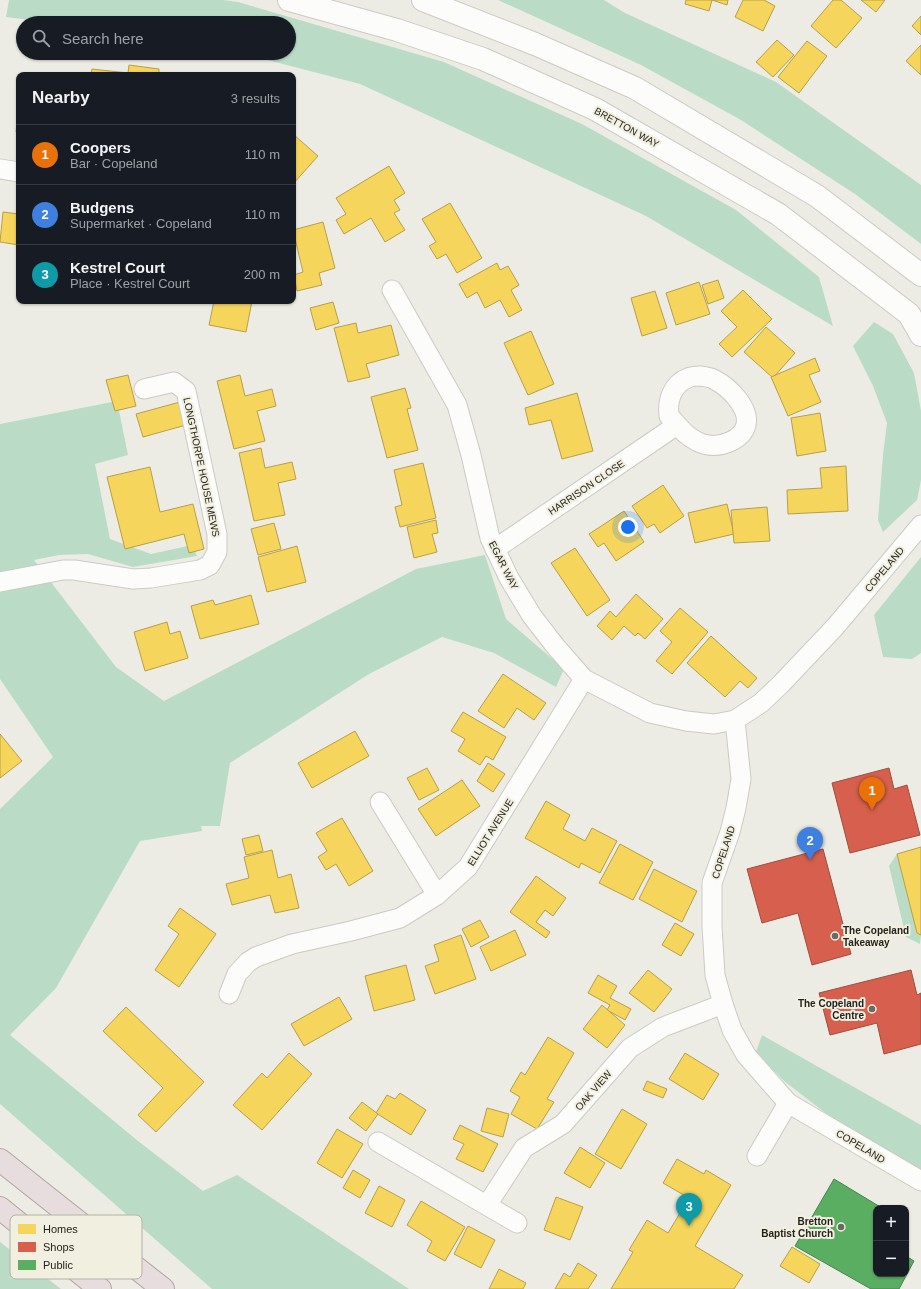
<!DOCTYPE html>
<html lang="en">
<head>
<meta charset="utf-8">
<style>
  :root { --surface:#171b24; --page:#242831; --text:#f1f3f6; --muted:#9ea1a6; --line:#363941; --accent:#0b8043 }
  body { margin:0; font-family:Arial,sans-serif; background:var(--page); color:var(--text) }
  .controls { position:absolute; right:12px; bottom:12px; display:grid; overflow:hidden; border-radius:8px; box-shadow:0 1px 3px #0004 }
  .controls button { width:36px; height:36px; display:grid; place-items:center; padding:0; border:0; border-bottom:1px solid var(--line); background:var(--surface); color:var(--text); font:20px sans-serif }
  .you { position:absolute; left:628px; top:527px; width:14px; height:14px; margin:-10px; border:3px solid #fff; border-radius:50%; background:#1a73e8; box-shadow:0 0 0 6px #1a73e833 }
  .badge { display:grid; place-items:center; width:26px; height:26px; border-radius:50%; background:var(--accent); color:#fff; font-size:13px; font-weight:700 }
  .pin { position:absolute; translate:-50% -33px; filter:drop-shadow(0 1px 2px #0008) }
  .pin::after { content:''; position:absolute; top:21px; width:14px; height:12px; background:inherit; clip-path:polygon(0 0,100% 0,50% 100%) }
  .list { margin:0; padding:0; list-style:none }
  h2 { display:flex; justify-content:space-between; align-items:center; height:52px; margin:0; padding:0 16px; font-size:17px }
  h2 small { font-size:13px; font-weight:400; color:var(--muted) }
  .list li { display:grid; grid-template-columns:26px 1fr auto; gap:12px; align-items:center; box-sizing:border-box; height:60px; padding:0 16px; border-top:1px solid var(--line) }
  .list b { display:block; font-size:15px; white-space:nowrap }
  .list p { margin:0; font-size:13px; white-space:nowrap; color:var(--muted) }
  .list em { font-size:13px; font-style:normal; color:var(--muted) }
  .icon { flex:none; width:22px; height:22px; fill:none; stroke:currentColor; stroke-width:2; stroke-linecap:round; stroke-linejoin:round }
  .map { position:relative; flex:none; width:921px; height:1289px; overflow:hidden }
  .search { position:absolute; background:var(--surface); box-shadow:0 1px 3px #0004; left:16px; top:16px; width:280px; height:44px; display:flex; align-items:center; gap:10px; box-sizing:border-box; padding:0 14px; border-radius:22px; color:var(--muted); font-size:15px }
  .panel { position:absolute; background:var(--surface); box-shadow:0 1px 3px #0004; left:16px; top:72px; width:280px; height:232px; border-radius:8px }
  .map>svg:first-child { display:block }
  .green { fill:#badcc6 }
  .homes { fill:#f6d55c; stroke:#b79f49 }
  .shops { fill:#d6604d; stroke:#a04d3e }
  .public { fill:#5aae61; stroke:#4a844c }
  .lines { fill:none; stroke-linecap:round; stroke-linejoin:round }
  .minor-casing { stroke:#cbcac4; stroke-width:21 }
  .tertiary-casing { stroke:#cbcac4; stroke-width:24 }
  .trunk-casing { stroke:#b2a3a1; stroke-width:24 }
  .minor { stroke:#fcfcfb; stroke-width:19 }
  .tertiary { stroke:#fcfcfb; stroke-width:22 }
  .trunk { stroke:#e8ddde; stroke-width:22 }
  .poi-dot { fill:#6a6962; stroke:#f1efe0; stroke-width:1.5 }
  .labels { text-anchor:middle; stroke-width:4; stroke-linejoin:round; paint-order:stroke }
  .street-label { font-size:10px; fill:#23221c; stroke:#f1efe0 }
  .poi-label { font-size:10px; font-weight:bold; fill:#23221c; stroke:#f1efe0; text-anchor:end }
  .key { fill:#f1efe0; stroke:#b3b2a5; stroke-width:1 }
  .key-label { font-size:11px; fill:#23221c }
</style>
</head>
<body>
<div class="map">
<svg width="921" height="1289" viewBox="0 0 921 1289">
  <rect width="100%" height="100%" fill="#edece4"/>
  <g class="green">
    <polygon points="9,0 223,0 238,2 444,62 582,124 736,210 819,277 833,326 646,216 360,84 240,53 289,53 289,23 54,23 6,17"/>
    <polygon points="498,0 604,0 625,13 776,82 921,185 921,244 855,194 741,120 641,65"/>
    <polygon points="874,322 893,334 914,373 921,411 921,480 917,500 883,532 878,520 883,455 887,423 873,386 853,346"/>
    <polygon points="117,401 128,455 95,464 110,539 151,554 192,545 197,556 133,567 88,554 59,555 34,560 116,667 164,701 416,569 485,555 506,619 564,669 556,687 494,653 442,637 369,674 230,763 220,826 201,826 202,831 140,841 56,988 10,1035 138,1141 203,1191 237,1175 409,1289 212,1289 0,1104 0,809 53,757 0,679 0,424"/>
    <polygon points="921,557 921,653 912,659 883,657 874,615"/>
    <polygon points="897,854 917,933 921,935 920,944 906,937 889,866"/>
    <polygon points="762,1035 921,1125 921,1170 845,1128 784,1081 756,1052"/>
    <polygon points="0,1242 61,1289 0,1289"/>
  </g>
  <g class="homes">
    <polygon points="686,0 728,0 727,5 712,0 709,11 685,4"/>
    <polygon points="743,0 764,0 775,6 763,31 735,17"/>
    <polygon points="833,0 841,0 862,18 836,48 811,26"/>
    <polygon points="861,0 885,0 876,12"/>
    <polygon points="921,16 921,35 912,26"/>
    <polygon points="777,40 794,55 773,77 756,62"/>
    <polygon points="807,41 827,56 799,93 778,77"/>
    <polygon points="921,45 921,75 906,61"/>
    <polygon points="129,65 159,69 159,75 91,75 92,69 128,73"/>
    <polygon points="19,108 19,132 16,132"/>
    <polygon points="293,134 318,156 293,184"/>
    <polygon points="389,166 405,193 394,200 400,210 394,213 405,230 385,242 371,218 344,234 336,220 346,214 336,198"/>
    <polygon points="450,203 482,258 457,273 446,254 437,259 429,246 436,242 422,219"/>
    <polygon points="3,212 19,214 19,245 0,242"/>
    <polygon points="323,222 335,268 319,273 322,285 297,291 294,275 303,272 293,230"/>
    <polygon points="497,263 500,270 508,266 519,285 511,290 522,310 509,317 500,300 485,308 477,292 467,298 459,284"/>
    <polygon points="718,280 724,298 708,304 702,285"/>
    <polygon points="699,282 710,314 676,325 666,293"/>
    <polygon points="743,290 772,319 732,357 719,344 737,327 721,311"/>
    <polygon points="655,291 667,328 642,336 631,298"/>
    <polygon points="214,301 252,301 246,332 209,325"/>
    <polygon points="333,302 339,323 316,330 310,308"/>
    <polygon points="356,323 358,333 391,325 399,355 366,364 370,377 348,382 334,328"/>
    <polygon points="766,327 795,353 773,378 744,352"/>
    <polygon points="531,331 554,384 528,395 504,343"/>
    <polygon points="815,358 820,371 809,375 821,402 788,416 771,377"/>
    <polygon points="128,375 136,406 115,411 106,380"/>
    <polygon points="240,375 245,396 272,389 276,406 257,411 265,441 234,449 217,381"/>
    <polygon points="405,388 411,408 407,409 418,450 387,458 371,397"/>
    <polygon points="577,393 593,451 562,459 551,420 529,425 525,408"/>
    <polygon points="180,402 186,425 143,437 136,414"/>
    <polygon points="820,413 826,451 797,456 791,418"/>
    <polygon points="261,448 265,468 292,462 296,479 278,483 285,515 254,521 239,453"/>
    <polygon points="423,463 436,518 400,527 395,507 402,505 394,470"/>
    <polygon points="846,466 848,511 788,514 787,490 822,488 820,468"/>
    <polygon points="150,467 160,512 193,504 204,549 189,553 184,534 125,549 107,477"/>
    <polygon points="663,485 684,516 660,533 654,524 647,528 632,506"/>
    <polygon points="727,504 734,534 695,543 688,513"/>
    <polygon points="767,507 770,541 734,543 731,510"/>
    <polygon points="624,511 644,542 616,561 604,543 598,547 589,534"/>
    <polygon points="436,520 438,533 432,534 437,552 414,558 407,527"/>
    <polygon points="274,523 281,549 258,555 251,529"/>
    <polygon points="297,546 306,582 267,592 258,557"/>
    <polygon points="575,548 610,600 587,616 551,563"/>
    <polygon points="636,594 663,619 645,639 638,633 635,636 624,626 612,640 597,626 610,611 616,617"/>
    <polygon points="251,595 259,624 200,639 191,606 213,600 215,605"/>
    <polygon points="680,608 708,632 672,674 656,661 672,642 660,631"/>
    <polygon points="167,622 170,634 180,631 188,658 145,671 134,632"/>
    <polygon points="711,636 757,678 748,688 740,681 725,697 687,663"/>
    <polygon points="503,674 546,703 534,720 517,708 504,728 478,711"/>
    <polygon points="463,712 506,737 493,760 486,756 480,765 458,751 465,739 451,731"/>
    <polygon points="355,731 369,756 312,788 298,763"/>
    <polygon points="0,734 22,761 0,778"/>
    <polygon points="488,763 505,774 493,792 477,781"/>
    <polygon points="427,768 439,790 419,800 407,778"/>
    <polygon points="462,780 480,806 436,836 418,809"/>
    <polygon points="546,801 570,815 563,829 585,841 592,828 617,841 600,873 581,863 579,868 525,838"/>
    <polygon points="342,818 373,871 349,886 336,864 326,870 318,857 327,851 316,833"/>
    <polygon points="259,835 263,851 246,855 242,839"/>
    <polygon points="620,844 653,862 633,900 599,883"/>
    <polygon points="921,847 921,935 917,933 897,854"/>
    <polygon points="272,850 278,878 291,874 299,908 275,913 270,895 232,905 226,884 249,878 244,857"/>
    <polygon points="654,869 697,891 682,922 639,899"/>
    <polygon points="536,876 566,898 553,916 545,910 536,922 550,932 546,938 510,912"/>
    <polygon points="180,908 216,934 179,987 155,970 179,934 168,926"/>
    <polygon points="480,920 489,937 471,947 462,929"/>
    <polygon points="675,923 694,934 681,956 662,945"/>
    <polygon points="515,930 526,955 491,971 480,947"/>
    <polygon points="461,935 476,979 435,994 425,966 439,961 434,945"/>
    <polygon points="406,965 415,1000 374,1011 365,976"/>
    <polygon points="648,970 672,989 654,1012 629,993"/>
    <polygon points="598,975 617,986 610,998 631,1009 625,1020 607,1010 610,1005 588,993"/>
    <polygon points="339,997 352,1019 304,1046 291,1024"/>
    <polygon points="602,1005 625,1025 607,1048 583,1029"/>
    <polygon points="126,1007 204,1082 156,1132 138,1115 163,1088 103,1031"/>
    <polygon points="548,1037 574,1053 547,1099 554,1102 537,1129 511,1114 520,1097 510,1091 521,1072 525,1075"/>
    <polygon points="289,1053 312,1074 262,1130 233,1105 262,1073 267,1078"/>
    <polygon points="685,1053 719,1074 703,1100 669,1079"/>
    <polygon points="647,1081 667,1089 663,1098 643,1090"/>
    <polygon points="400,1093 426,1110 411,1135 376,1113 387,1095 395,1099"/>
    <polygon points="362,1102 378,1114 366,1131 349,1118"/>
    <polygon points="487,1108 509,1114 503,1137 481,1131"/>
    <polygon points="622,1109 647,1124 621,1169 595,1154"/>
    <polygon points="460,1125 498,1144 483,1172 456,1159 464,1144 453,1139"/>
    <polygon points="337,1129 363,1144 342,1178 317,1163"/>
    <polygon points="580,1147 605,1163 590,1188 564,1173"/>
    <polygon points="677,1159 704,1174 706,1170 731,1185 695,1246 743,1275 734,1289 611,1289 633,1252 629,1250 647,1220 668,1233 689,1198 663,1183"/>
    <polygon points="353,1170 370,1180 360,1198 343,1188"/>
    <polygon points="379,1186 405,1200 392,1227 365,1213"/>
    <polygon points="556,1197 583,1207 570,1240 544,1230"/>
    <polygon points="421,1201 465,1227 445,1261 427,1251 432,1241 407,1225"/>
    <polygon points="468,1226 495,1240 481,1268 454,1254"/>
    <polygon points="792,1247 820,1264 809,1283 780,1266"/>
    <polygon points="578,1263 597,1275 588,1289 555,1289 564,1273 570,1277"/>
    <polygon points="499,1269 526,1283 523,1289 489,1289"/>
  </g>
  <g class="shops">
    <polygon points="889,768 894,789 907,785 920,835 850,853 832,783"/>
    <polygon points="823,849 851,954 812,965 798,913 762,923 747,869"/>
    <polygon points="911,970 917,995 921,993 921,1044 884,1054 877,1023 830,1035 819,993"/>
  </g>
  <polygon class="public" points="834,1179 882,1208 876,1208 876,1274 906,1274 906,1256 914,1261 899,1289 871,1289 795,1246"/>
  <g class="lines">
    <defs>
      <g id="minor">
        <polyline points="0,169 19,172"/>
        <polyline points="392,290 457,405 471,455 490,538 509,578 532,616 556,647 584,679 650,713 686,721 714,724 735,720 761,703 781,684 835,627 921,525"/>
        <path d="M 701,376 C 705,377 711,377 715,380 C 729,387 750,408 746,425 C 742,440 722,447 708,445 C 701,444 692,439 686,434 C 680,429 675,422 669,416 C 667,401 672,384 688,378 C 691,376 697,376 701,376 Z"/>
        <polyline points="495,549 677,425"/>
        <polyline points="0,582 63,570 74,570 133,579 151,578 200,570 210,565 217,552 217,534 186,391 174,382 144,389"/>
        <polyline points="735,720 741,779 736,808 730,832 712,883 712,926 715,975 723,1004 732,1030 746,1055 788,1103 921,1181"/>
        <polyline points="380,802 437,895"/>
        <polyline points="229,994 237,974 248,962 256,957 292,944 351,931 400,918 437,895 468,867 584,679"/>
        <polyline points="378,1142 517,1223"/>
        <polyline points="757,1156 788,1103"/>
        <polyline points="487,1205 524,1148 563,1124 630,1048 663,1027 723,1004"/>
      </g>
      <g id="tertiary">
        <polyline points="289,0 397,30 483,59 595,109 778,214 909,314 921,335"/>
        <polyline points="423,0 535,44 635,88 817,196 921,275"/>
      </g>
      <g id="trunk">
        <polyline points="0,1160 163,1289"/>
        <polyline points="0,1208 100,1289"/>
      </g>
    </defs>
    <use href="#minor" class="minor-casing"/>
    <use href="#tertiary" class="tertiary-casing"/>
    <use href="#trunk" class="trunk-casing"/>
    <use href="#minor" class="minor"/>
    <use href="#tertiary" class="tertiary"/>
    <use href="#trunk" class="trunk"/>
  </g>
  <g class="poi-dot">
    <circle cx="835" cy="936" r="4"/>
    <circle cx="872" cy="1009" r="4"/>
    <circle cx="841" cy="1227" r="4"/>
  </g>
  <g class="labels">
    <g class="street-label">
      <text transform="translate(627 127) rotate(29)" y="4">BRETTON WAY</text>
      <text transform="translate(202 467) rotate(78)" y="4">LONGTHORPE HOUSE MEWS</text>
      <text transform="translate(586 487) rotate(-34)" y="4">HARRISON CLOSE</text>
      <text transform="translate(504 565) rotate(63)" y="4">EGAR WAY</text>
      <text transform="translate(884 569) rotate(-50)" y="4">COPELAND</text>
      <text transform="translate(490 832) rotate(-58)" y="4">ELLIOT AVENUE</text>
      <text transform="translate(723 852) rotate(-72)" y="4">COPELAND</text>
      <text transform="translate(593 1090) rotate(-49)" y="4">OAK VIEW</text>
      <text transform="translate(861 1146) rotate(31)" y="4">COPELAND</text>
    </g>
    <g class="poi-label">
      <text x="843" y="934" text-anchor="start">The Copeland<tspan x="843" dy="12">Takeaway</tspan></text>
      <text x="864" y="1007">The Copeland<tspan x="864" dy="12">Centre</tspan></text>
      <text x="833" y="1225">Bretton<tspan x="833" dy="12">Baptist Church</tspan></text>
    </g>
  </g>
  <rect x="10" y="1215" width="132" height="64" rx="6" class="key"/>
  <rect x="18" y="1224" width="18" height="10" fill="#f6d55c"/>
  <rect x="18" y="1242" width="18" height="10" fill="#d6604d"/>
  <rect x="18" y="1260" width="18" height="10" fill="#5aae61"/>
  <g class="key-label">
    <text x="43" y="1233">Homes</text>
    <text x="43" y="1251">Shops</text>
    <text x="43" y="1269">Public</text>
  </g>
</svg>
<div class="controls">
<button>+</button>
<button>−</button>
</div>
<div class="you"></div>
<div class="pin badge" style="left:872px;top:810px;background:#e8710a">1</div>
<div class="pin badge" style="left:810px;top:860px;background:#3f7fe0">2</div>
<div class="pin badge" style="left:689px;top:1226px;background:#0f9aa8">3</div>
<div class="search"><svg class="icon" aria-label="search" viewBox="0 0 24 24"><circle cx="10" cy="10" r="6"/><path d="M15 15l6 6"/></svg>Search here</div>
<section class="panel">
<h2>Nearby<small>3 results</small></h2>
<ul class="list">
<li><span class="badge" style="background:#e8710a">1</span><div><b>Coopers</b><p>Bar · Copeland</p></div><em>110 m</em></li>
<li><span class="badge" style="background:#3f7fe0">2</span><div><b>Budgens</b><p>Supermarket · Copeland</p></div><em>110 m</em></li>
<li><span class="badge" style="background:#0f9aa8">3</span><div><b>Kestrel Court</b><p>Place · Kestrel Court</p></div><em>200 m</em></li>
</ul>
</section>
</div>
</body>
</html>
